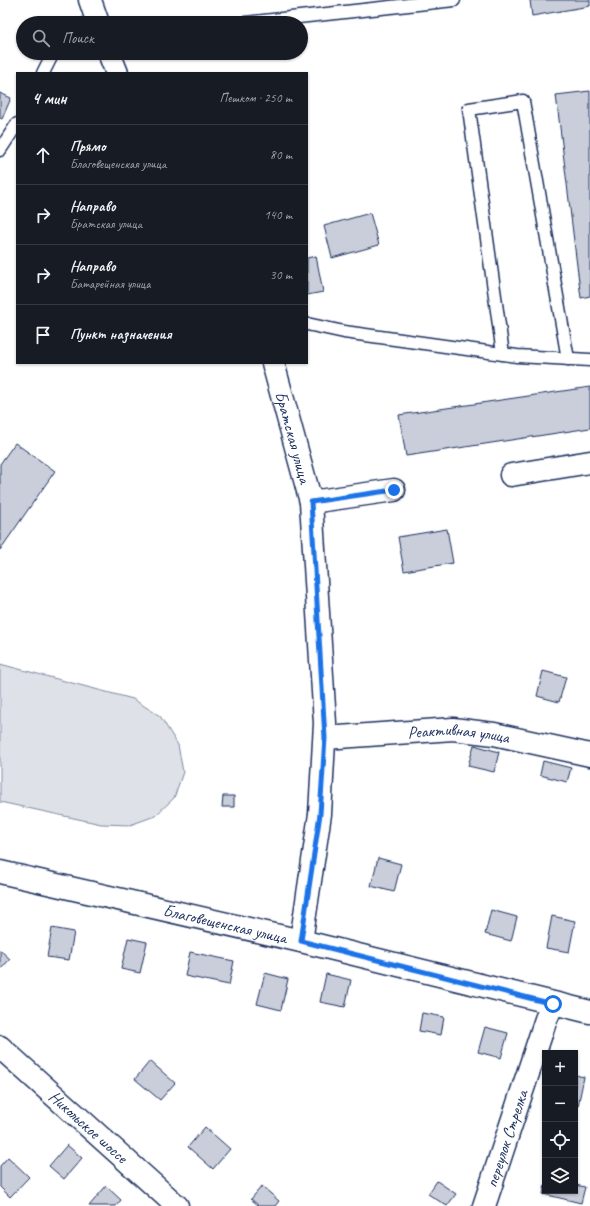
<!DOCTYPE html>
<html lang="ru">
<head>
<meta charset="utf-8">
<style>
  :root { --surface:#171b24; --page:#242831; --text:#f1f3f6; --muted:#9ea1a6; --line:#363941 }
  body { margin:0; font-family:Caveat,sans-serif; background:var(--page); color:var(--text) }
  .controls { position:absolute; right:12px; bottom:12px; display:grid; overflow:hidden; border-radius:0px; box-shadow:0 1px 3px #0004 }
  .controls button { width:36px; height:36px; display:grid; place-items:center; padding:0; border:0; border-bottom:1px solid var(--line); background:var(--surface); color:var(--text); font:20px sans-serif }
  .stop { position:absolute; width:12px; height:12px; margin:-9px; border:3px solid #1a73e8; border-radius:50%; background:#fff }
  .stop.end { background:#1a73e8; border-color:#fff; box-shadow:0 1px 4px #0008 }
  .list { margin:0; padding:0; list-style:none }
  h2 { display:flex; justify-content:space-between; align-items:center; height:52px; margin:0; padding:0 16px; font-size:17px }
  h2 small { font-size:13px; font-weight:400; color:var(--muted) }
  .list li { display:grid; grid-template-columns:26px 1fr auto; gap:12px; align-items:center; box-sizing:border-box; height:60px; padding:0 16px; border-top:1px solid var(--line) }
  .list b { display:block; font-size:15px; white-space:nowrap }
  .list p { margin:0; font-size:13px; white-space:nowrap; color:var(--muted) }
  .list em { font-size:13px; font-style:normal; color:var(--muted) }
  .icon { flex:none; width:22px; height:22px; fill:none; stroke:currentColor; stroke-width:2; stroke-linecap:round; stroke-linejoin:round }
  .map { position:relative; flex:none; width:590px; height:1206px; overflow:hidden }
  .search { position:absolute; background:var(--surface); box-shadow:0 1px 3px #0004; left:16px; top:16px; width:292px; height:44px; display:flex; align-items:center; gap:10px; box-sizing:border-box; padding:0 14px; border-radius:22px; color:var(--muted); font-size:15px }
  .panel { position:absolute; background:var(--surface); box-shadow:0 1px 3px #0004; left:16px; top:72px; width:292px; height:292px; border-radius:0px }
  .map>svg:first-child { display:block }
  .green { fill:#dee1e7; stroke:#7c88a2 }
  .building { fill:#caceda; stroke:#1b2f5e }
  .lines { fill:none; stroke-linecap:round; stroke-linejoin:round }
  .lane-casing { stroke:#1b2f5e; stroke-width:15 }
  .street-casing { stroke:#1b2f5e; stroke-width:25 }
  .secondary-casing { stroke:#1b2f5e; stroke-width:25 }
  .lane { stroke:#fff; stroke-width:12 }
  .street { stroke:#fff; stroke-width:22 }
  .secondary { stroke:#fff; stroke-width:22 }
  .route { stroke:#1a73e8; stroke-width:5 }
  .labels { text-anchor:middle; stroke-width:3.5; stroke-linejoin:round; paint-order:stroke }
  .street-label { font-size:17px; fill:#1b2f5e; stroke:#fff }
</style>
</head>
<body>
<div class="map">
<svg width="590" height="1206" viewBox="0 0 590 1206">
  <rect width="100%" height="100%" fill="#fff"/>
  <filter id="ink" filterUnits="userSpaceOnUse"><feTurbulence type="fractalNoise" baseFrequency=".025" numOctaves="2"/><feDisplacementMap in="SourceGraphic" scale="8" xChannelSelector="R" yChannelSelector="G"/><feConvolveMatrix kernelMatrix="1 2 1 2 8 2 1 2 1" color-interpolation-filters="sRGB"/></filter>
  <g filter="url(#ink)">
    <polygon class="green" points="0,664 133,699 160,716 178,745 183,772 174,798 155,816 130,825 101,824 0,802"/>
    <g class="building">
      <polygon points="530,0 590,0 590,6 532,16"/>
      <polygon points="590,91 590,296 581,298 556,95"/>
      <polygon points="0,93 11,98 2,119 0,118"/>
      <polygon points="370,213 379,245 332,258 324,226"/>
      <polygon points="316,256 323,292 307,295 307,258"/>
      <polygon points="590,387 590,428 406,456 399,415"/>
      <polygon points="15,443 55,471 0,550 0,464"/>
      <polygon points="447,529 453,563 404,571 398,537"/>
      <polygon points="543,671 566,677 559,702 537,696"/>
      <polygon points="474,745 499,752 494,772 468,766"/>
      <polygon points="543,761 571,768 567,782 540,775"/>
      <polygon points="223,796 234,796 234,807 222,807"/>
      <polygon points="378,858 401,864 394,892 371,886"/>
      <polygon points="491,910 517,917 511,941 485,934"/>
      <polygon points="552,916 575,921 569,952 546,948"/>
      <polygon points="52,928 74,932 69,960 47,957"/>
      <polygon points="128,938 147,942 140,973 121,969"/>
      <polygon points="0,950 10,959 0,970"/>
      <polygon points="190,952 234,961 229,985 185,976"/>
      <polygon points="265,973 288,979 281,1010 257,1004"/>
      <polygon points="326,974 351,980 345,1007 320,1002"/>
      <polygon points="422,1013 444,1017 441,1035 419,1031"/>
      <polygon points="485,1027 508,1033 501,1058 478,1052"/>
      <polygon points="150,1061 175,1083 160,1100 135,1079"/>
      <polygon points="575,1075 584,1077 578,1106 575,1105"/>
      <polygon points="205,1127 230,1149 213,1169 188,1147"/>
      <polygon points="67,1145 82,1158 64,1179 49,1166"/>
      <polygon points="8,1157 29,1177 10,1197 0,1187 0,1166"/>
      <polygon points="437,1181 456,1194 447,1206 428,1194"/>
      <polygon points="545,1185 545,1191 575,1191 575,1185 585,1187 581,1203 543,1194"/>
      <polygon points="106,1186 121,1200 116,1206 89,1206"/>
      <polygon points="262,1186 279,1201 275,1206 259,1206 251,1199"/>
    </g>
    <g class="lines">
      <defs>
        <g id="lane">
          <polyline points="245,23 454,0"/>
          <polyline points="43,73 53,53"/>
          <polyline points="0,150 17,124"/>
          <polyline points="307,324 344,332 517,356 590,360"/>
          <polyline points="503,354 469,109 523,101 568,359"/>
        </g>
        <g id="street">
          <polyline points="90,0 98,23"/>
          <polyline points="109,53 117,73"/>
          <path id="s1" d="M 273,363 L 311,502 L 325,723 L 320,814 L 301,941"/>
          <polyline points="511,475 590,462"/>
          <polyline points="311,502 394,490"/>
          <path id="s2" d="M 325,738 L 453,729 L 494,734 L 590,755"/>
          <path id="s3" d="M 0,872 L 301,941 L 590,1012"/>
          <path id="s4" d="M 484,1206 L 546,1019 L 553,1004"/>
        </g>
        <g id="secondary">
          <path id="s5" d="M 0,1047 L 177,1206"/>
        </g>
      </defs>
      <use href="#lane" class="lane-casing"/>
      <use href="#street" class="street-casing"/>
      <use href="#secondary" class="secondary-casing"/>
      <use href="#lane" class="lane"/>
      <use href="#street" class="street"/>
      <use href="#secondary" class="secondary"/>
    </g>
  </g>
  <g class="lines" filter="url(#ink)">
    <polyline class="route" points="394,490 311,502 325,738 320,814 301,941 553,1004"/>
  </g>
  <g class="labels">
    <g class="street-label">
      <text dy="6" stroke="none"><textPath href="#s1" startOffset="77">Братская улица</textPath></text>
      <text dy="6" stroke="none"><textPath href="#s2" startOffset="134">Реактивная улица</textPath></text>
      <text dy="6" stroke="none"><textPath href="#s3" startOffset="231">Благовещенская улица</textPath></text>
      <text dy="6" stroke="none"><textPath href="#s5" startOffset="119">Никольское шоссе</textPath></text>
      <text dy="6" stroke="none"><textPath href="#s4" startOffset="71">переулок Стрелка</textPath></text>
    </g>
  </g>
</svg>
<div class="controls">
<button>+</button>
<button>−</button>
<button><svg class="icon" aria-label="locate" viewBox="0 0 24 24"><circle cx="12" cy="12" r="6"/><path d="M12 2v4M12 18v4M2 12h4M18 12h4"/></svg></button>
<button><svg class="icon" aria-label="layers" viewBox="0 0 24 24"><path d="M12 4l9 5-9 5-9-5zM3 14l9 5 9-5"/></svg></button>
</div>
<div class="stop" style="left:553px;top:1004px"></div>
<div class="stop end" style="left:394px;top:490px"></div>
<div class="search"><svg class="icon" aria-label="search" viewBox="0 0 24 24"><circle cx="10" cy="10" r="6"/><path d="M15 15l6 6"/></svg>Поиск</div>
<section class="panel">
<h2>4 мин<small>Пешком · 250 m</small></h2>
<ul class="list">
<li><svg class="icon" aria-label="ahead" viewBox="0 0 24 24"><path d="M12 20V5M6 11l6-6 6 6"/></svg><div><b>Прямо</b><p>Благовещенская улица</p></div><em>80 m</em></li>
<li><svg class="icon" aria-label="right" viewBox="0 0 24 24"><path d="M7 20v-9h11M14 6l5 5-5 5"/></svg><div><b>Направо</b><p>Братская улица</p></div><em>140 m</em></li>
<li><svg class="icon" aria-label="right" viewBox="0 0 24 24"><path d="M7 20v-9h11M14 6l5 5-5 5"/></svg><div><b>Направо</b><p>Батарейная улица</p></div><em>30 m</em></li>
<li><svg class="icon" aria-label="arrive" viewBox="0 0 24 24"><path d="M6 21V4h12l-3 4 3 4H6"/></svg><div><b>Пункт назначения</b></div></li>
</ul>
</section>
</div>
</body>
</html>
